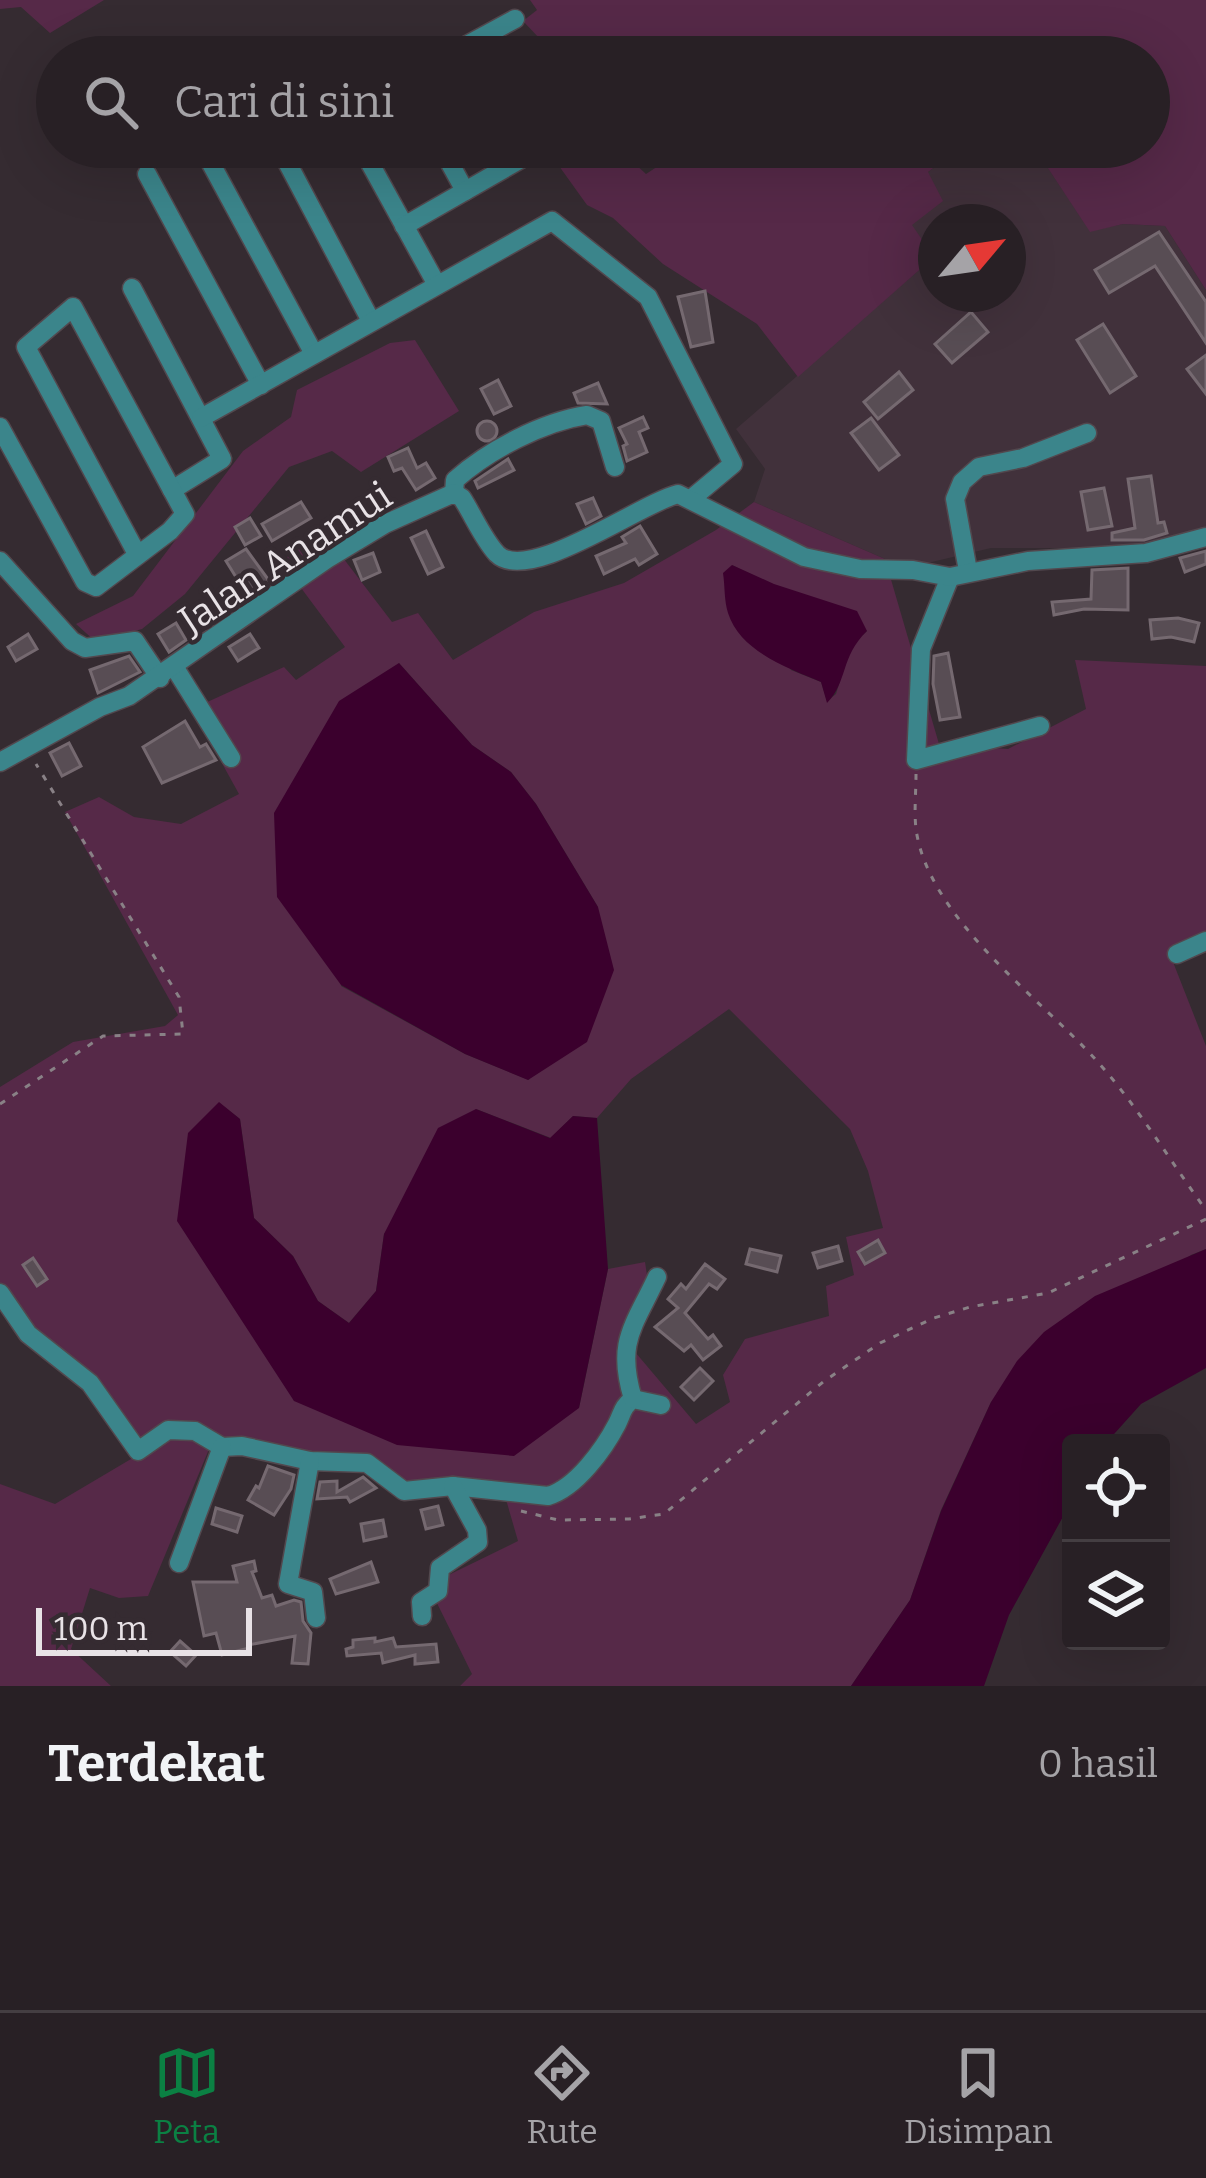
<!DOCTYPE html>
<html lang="id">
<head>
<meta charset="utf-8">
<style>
  :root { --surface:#282025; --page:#342d32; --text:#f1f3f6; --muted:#a5a3a7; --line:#443e42; --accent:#0b8043 }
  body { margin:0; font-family:Bitter,serif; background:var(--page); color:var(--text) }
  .controls { position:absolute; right:36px; bottom:36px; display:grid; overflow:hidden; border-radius:12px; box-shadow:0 12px 48px #0002 }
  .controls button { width:108px; height:108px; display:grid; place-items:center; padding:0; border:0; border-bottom:3px solid var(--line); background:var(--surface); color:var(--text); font:60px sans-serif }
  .compass { position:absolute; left:918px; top:204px; width:108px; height:108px; border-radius:50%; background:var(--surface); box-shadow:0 12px 48px #0002; rotate:61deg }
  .scale { position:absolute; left:36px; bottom:30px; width:216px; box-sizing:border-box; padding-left:12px; border:6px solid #e8e2e6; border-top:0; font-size:33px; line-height:42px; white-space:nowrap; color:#e8e2e6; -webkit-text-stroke:9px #352b31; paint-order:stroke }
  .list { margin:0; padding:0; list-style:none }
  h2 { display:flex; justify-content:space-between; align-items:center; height:156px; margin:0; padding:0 48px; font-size:51px }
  h2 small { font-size:39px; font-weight:400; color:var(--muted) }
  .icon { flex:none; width:66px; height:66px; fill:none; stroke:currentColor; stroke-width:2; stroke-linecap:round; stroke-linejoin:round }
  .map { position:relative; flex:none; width:1206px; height:1686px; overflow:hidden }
  .search { position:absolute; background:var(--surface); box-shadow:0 12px 48px #0002; left:36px; right:36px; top:36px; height:132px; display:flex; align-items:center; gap:30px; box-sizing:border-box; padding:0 42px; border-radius:66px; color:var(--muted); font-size:45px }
  .sheet { height:324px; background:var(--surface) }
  nav { display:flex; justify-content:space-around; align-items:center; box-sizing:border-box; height:168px; border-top:3px solid var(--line); background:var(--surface); font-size:33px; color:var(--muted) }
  nav a { display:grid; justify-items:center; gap:6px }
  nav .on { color:var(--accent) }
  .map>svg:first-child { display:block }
  .built { fill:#41313b; fill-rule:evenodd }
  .green { fill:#562948; fill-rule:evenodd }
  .water { fill:#3b002d }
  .building { fill:#584d54; stroke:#756970; stroke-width:3 }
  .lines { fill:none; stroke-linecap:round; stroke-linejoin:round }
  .minor-casing { stroke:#52484e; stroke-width:21 }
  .path { stroke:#898186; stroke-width:3; stroke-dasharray:6 9; stroke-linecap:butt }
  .minor { stroke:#3b858b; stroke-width:18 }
  .labels { text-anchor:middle; stroke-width:9; stroke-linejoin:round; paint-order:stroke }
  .street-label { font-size:39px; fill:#e8e2e6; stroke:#352b31 }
</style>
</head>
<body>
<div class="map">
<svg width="1206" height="1686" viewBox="0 0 1206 1686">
  <rect width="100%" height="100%" fill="#352b31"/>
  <path class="built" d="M 961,147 L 1034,147 L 1090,231 L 1123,224 L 1165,226 L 1206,290 L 1206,535 L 1118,548 L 991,548 L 919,565 L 885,559 L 754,502 L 765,469 L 736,429 L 934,257 L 911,225 L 928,172 ZM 936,222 L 1008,222 L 1008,294 L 936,294 Z"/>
  <g class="green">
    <polygon points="0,0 104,0 50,33 21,7 0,9"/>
    <polygon points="530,0 1206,0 1206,290 1165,226 1123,224 1090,232 1034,147 1149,147 1149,57 557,57 523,21 537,10"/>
    <polygon points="574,147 617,147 646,174 672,157 663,147 961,147 928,172 943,201 912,225 934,257 798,377 757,324 663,264 613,218 587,205 549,152 573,152"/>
    <polygon points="415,340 459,411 361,472 332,451 289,467 185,594 142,629 96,642 76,624 133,596 243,451 291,417 297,390 390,343"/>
    <path d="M 754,502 L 885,559 L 939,744 L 1008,749 L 1086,709 L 1075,660 L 1206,666 L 1206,946 L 1173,962 L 1206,1046 L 1206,1249 L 1191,1255 L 991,1402 L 941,1510 L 910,1600 L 851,1686 L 460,1686 L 472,1674 L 428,1585 L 518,1541 L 505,1496 L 451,1484 L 401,1496 L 372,1464 L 212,1442 L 148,1596 L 119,1598 L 90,1588 L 71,1649 L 111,1686 L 0,1686 L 0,1484 L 55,1504 L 131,1459 L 88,1390 L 0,1306 L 0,1087 L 73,1042 L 165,1026 L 178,1015 L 65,812 L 99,797 L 134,817 L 181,824 L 239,794 L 192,709 L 284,667 L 296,680 L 345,647 L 281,561 L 324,533 L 392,622 L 418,613 L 453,660 L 534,612 L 624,583 L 716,530 ZM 732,565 L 867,631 L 850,647 L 836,694 L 827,701 L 821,682 L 791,670 ZM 399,663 L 472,745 L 511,772 L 536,804 L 598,907 L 529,1080 L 465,1054 L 341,986 ZM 729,1009 L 850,1129 L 868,1171 L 883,1228 L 846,1237 L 854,1275 L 826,1286 L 829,1316 L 745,1339 L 723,1375 L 730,1402 L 696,1424 L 630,1346 L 651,1302 L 645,1262 L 608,1269 L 579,1408 L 294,1401 L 219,1103 L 240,1119 L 254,1218 L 293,1256 L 318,1301 L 349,1323 L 376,1291 L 384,1234 L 476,1109 L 551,1138 L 573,1116 L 597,1118 L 631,1079 Z"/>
  </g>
  <g class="water">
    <path d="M 732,565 L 774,584 L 857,611 L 867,631 C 840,657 848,682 827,703 L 821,682 C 787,668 740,651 728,613 C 724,601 725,586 723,573 Z"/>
    <polygon points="399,663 472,745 511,772 536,804 598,907 614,970 587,1042 528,1080 465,1054 341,985 277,897 274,813 339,701"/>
    <polygon points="219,1102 240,1119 254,1218 293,1256 318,1301 349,1323 376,1291 384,1234 438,1128 476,1109 550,1138 573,1116 597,1118 608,1269 579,1408 514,1456 397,1445 294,1401 177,1221 188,1133"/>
    <polygon points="1206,1249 1206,1368 1141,1404 1106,1443 1071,1443 1071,1502 1009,1615 984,1686 851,1686 910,1600 941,1511 991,1402 1017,1361 1044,1332 1095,1296"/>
  </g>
  <g class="building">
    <polygon points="1159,232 1206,302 1206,343 1155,266 1109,293 1095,270"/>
    <polygon points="705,291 713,342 691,347 678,297"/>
    <polygon points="971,312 988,332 952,363 935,344"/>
    <polygon points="1103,324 1136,376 1110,393 1077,340"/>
    <polygon points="1206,355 1206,394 1187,369"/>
    <polygon points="899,372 913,390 878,419 864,402"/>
    <polygon points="498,380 511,406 494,414 481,389"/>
    <polygon points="598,383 607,404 578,403 574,393"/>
    <polygon points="643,417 648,428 639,432 647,452 627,461 623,446 627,444 619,428"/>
    <polygon points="871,418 899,455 879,470 851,433"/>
    <circle cx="487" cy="431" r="10"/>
    <polygon points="408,448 417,468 426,463 435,478 416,490 402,468 394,471 388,457"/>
    <polygon points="508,459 514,470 478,488 475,481"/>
    <polygon points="1151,476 1158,523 1164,522 1167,533 1144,540 1112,540 1112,533 1135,528 1128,479"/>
    <polygon points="1104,488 1112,526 1088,530 1081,492"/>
    <polygon points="593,498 601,516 586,524 577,504"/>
    <polygon points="301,502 311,518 272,541 262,524"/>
    <polygon points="250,518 261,536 245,545 235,527"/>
    <polygon points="640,526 657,554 639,565 635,559 604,574 596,556 626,543 622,537"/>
    <polygon points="426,531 443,567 428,574 411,538"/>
    <polygon points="246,549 270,582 231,609 222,593 239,582 226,561"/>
    <polygon points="1206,551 1206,564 1185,572 1180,558"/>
    <polygon points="373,553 380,572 362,580 354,560"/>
    <polygon points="1128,568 1128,610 1084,609 1054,615 1052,602 1091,599 1092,570"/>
    <polygon points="1178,618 1199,623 1194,642 1171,637 1152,639 1150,620"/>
    <polygon points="176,623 186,640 169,652 158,634"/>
    <polygon points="28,634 37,649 16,661 8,647"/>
    <polygon points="250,634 259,648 238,661 229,647"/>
    <polygon points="948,653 960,717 940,720 933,684 934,656"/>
    <polygon points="129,656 140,672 98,693 90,670"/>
    <polygon points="185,721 200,747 206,744 216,760 162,783 143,747"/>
    <polygon points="69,743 81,766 62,776 50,753"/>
    <polygon points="878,1240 885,1253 865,1264 858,1252"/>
    <polygon points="838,1246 842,1261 818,1268 813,1253"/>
    <polygon points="750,1249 781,1256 777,1272 746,1264"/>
    <polygon points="33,1258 47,1279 37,1286 23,1265"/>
    <polygon points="705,1264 725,1279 717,1289 709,1284 685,1313 708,1339 713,1335 721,1346 703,1360 691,1345 684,1351 655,1327 678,1308 668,1299 681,1284 686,1289"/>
    <polygon points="700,1368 713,1381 694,1400 681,1387"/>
    <polygon points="268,1466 294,1475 291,1489 274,1515 248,1500 256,1486 259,1488"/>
    <polygon points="363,1477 376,1488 350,1502 347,1497 317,1499 320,1482 337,1481 337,1492"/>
    <polygon points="438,1506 443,1525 426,1529 421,1510"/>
    <polygon points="216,1508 242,1516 237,1532 212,1524"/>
    <polygon points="383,1520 386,1536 364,1541 361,1524"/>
    <polygon points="254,1561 256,1571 252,1572 262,1598 272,1595 276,1606 294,1600 301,1602 303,1621 311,1633 308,1664 292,1663 295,1636 248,1645 249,1648 222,1655 216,1633 204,1636 193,1582 237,1582 233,1566"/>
    <polygon points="371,1562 378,1582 336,1594 330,1579"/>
    <polygon points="375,1638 375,1642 393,1638 396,1647 436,1644 438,1662 415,1664 415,1655 383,1663 381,1653 347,1656 346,1649 353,1647 353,1640"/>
    <polygon points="180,1641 196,1655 186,1666 170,1652"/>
  </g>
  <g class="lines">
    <defs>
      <g id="minor">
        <polyline points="445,57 515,19"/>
        <polyline points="202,147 314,354"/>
        <polyline points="279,147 371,321"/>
        <polyline points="361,147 437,285"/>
        <polyline points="441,147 465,191"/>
        <polyline points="147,174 261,385"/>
        <polyline points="404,226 542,147"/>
        <polyline points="132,288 222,459 172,490"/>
        <polyline points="201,418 552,221 648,297 733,464 691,499"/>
        <polyline points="0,427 85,582 96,587 170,531 185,514 73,307 26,347 137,554"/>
        <path d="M 454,493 L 455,480 C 489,450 542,422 587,415 L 601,421 L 615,467"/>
        <polyline points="0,561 72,641 85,648 135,641 160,678"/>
        <polyline points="968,571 955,499 962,482 979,467 1023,458 1087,433"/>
        <polyline points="950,577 921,649 916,760 1040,726"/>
        <polyline points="175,668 231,758"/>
        <path d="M 0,762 L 100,707 L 129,696 L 327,559 L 385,524 L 454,493 L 462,498 C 473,515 483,539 497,554 C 528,585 641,503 678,494 L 804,557 L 860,569 L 913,570 L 950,577 L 1028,561 L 1146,553 L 1206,537"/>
        <polyline points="1177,954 1206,941"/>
        <path d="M 0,1293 L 28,1334 L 90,1383 L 138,1451 L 168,1430 L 195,1431 L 222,1447 L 242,1446 L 310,1461 L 367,1463 L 404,1491 L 453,1486 L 548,1496 C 576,1488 604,1449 617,1424 C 623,1412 622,1407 633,1399 L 661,1405"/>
        <path d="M 633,1399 C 616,1342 633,1328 657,1277"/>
        <polyline points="310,1461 288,1584 313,1592 316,1618"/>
        <polyline points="179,1563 222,1447"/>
        <polyline points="422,1616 421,1602 438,1591 440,1568 478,1542 477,1530 453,1486"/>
      </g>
    </defs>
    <use href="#minor" class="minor-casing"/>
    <g class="path">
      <path d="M 916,774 C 916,792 914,812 916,829 C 928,918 1041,999 1096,1060 C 1137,1105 1170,1161 1206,1210"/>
      <polyline points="0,1104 103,1036 183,1034 179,997 36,764"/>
      <polyline points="521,1511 558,1520 629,1519 664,1514 823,1382 880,1343 934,1318 970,1307 1048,1293 1206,1219"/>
    </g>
    <use href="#minor" class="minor"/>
  </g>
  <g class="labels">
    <g class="street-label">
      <text transform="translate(285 557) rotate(-33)" y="14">Jalan Anamui</text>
    </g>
  </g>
</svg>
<div class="controls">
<button><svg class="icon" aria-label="locate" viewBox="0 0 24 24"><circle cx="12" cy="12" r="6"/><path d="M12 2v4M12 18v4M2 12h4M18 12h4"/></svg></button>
<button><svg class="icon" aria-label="layers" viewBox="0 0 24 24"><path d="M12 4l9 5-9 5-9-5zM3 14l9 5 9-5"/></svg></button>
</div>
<svg class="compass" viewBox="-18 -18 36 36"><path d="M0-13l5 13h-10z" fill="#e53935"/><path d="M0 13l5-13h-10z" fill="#a5a3a7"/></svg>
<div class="scale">100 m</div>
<div class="search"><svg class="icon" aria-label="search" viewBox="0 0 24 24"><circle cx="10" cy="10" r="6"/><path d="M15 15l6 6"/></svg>Cari di sini</div>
</div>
<section class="sheet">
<h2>Terdekat<small>0 hasil</small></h2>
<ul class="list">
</ul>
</section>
<nav>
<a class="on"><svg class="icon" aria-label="map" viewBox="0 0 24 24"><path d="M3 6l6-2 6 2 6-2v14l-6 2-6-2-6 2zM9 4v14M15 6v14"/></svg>Peta</a>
<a><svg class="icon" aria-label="directions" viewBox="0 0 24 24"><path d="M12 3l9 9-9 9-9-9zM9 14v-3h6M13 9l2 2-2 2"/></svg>Rute</a>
<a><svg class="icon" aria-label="saved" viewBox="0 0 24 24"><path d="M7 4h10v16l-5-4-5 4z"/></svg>Disimpan</a>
</nav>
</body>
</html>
